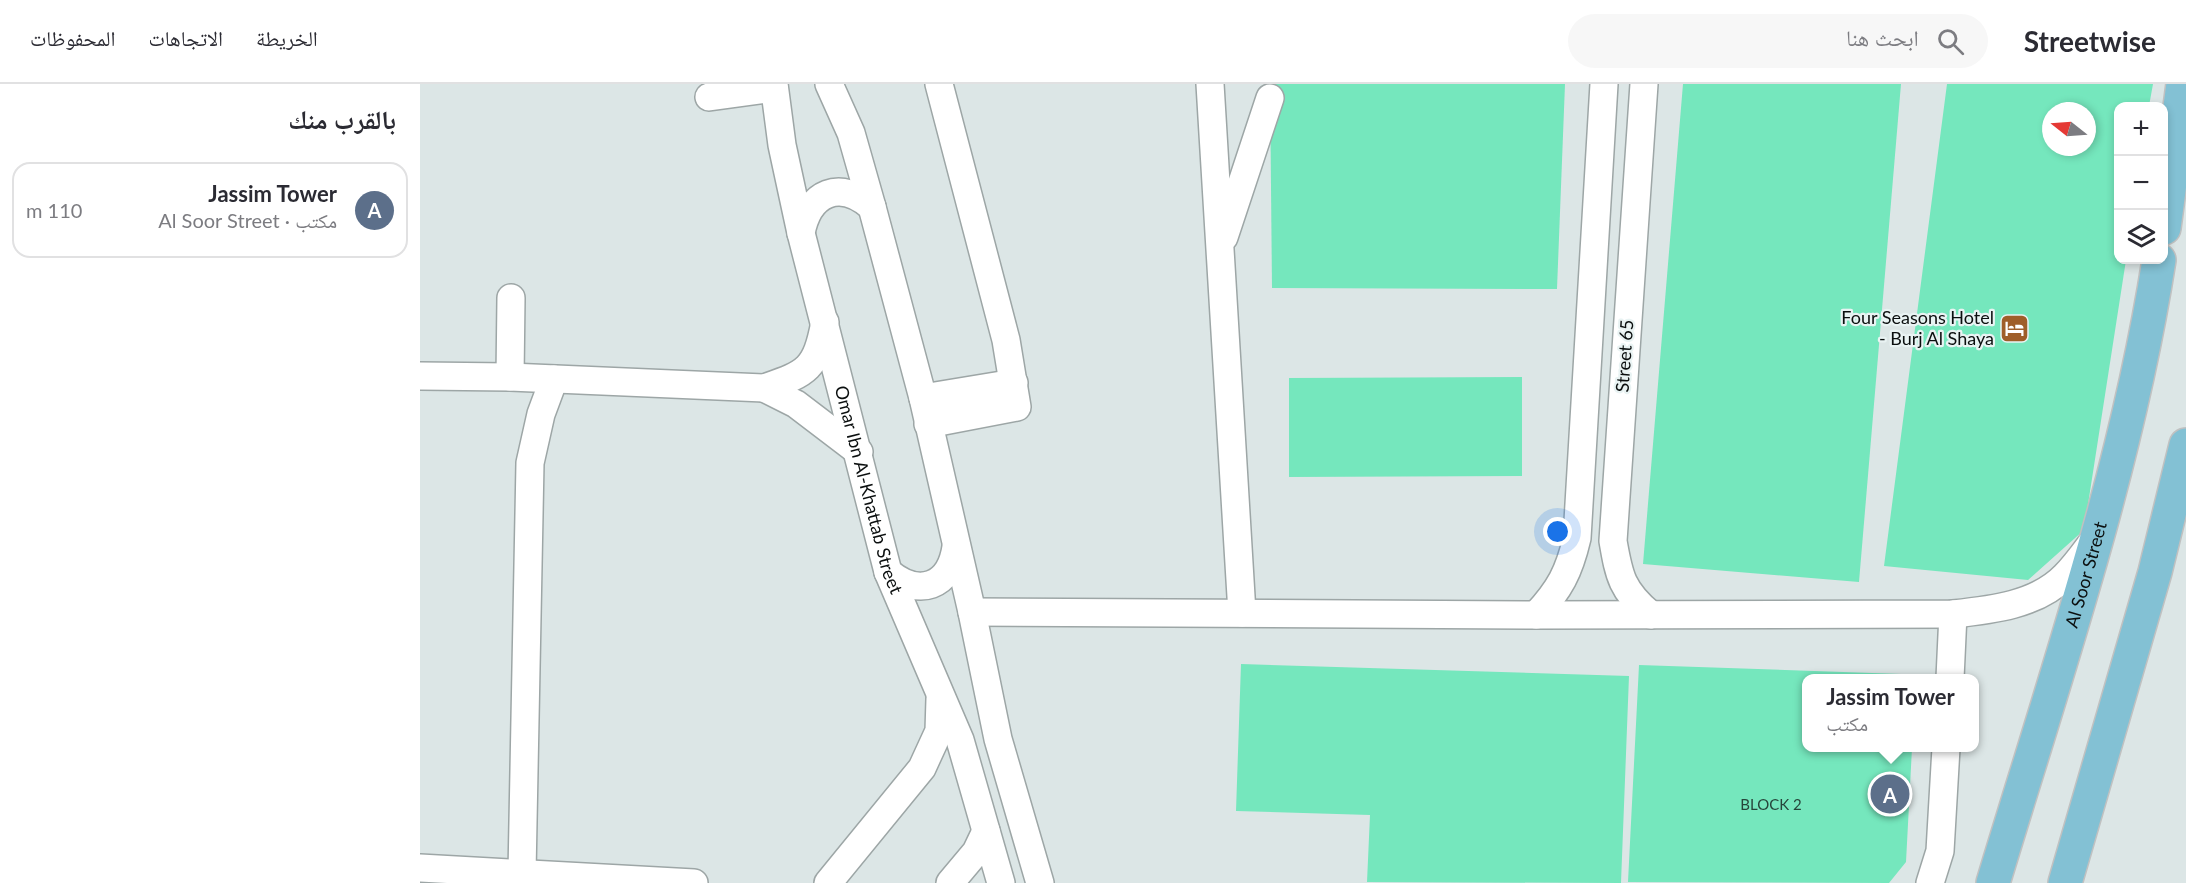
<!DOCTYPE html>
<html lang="ar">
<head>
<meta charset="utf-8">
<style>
  :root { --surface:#fff; --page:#f7f7f7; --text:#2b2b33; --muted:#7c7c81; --line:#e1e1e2; --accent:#1a73e8 }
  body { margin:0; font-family:Lato,"Noto Naskh Arabic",sans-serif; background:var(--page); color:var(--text); direction:rtl }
  .controls { position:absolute; right:18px; top:18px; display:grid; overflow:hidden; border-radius:12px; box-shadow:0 3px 9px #0003 }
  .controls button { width:54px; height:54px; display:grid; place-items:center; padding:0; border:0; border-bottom:2px solid var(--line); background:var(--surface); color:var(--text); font:30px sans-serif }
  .compass { position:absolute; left:1622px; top:18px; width:54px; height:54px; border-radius:50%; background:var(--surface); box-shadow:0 3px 9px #0003; rotate:287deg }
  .you { position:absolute; left:1138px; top:448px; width:21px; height:21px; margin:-15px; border:4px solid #fff; border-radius:50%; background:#1a73e8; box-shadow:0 0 0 9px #1a73e833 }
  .badge { display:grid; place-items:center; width:39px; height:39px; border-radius:50%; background:var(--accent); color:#fff; font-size:20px; font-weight:700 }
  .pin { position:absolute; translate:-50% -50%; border:3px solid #fff; box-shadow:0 2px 6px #0006 }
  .popup { position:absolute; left:1382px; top:590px; width:177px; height:78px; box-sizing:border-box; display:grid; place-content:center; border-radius:12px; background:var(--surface); filter:drop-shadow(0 2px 4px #0005); font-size:20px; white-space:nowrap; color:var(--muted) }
  .popup b { font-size:22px; color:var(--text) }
  .popup::after { content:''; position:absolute; left:50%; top:100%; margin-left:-12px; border:12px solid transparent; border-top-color:var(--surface) }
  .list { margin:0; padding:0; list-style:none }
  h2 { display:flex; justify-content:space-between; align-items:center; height:78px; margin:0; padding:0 24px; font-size:26px }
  h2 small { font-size:20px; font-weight:400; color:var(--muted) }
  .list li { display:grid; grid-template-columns:39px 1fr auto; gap:18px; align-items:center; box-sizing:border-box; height:96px; margin:0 12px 12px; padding:0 12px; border:2px solid var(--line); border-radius:18px }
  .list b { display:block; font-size:22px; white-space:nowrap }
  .list p { margin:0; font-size:20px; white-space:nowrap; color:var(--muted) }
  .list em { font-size:20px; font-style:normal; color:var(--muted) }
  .icon { flex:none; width:33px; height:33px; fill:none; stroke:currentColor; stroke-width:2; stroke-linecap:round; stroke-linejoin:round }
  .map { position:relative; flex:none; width:1766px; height:799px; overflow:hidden; direction:ltr }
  header { display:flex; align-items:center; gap:36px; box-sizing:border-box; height:84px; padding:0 30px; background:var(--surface); border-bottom:2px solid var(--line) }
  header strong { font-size:28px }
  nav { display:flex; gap:33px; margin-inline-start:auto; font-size:21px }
  .search { width:420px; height:54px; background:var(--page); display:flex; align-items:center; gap:15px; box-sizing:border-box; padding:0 21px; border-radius:33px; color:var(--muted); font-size:22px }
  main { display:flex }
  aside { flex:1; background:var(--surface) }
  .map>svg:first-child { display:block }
  .building { fill:#75e7bd; fill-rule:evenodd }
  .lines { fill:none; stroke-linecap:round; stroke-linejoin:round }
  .minor-casing { stroke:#9da6a6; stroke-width:30 }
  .major-casing { stroke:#c0c1c1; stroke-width:36 }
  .minor { stroke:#fff; stroke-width:27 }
  .major { stroke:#83c1d4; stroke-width:33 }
  .labels { text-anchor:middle; stroke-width:4.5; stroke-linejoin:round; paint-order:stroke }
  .number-label { font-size:15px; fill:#26453a }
  .poi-label { font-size:18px; fill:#0b0f0f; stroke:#e9f3f3; text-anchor:end }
  .street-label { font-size:18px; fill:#0b0f0f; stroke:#e9f3f3 }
</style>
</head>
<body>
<header>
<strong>Streetwise</strong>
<div class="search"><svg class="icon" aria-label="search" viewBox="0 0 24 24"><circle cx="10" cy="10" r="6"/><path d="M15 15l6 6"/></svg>ابحث هنا</div>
<nav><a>الخريطة</a><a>الاتجاهات</a><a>المحفوظات</a></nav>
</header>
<main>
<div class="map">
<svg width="1766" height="799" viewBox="0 0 1766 799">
  <rect width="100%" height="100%" fill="#dce6e6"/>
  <g class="building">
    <polygon points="850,0 1145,0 1137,205 852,204"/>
    <polygon points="1263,0 1481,0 1439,498 1223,480"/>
    <path d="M 1527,0 L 1733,0 L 1729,22 L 1698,22 L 1698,176 L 1706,176 L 1664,446 L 1608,496 L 1464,482 ZM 1631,27 L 1667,27 L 1667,63 L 1631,63 Z"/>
    <polygon points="1102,293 1102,392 869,393 869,294"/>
    <polygon points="821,580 1209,592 1201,799 947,798 950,731 816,727"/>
    <polygon points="1219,581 1481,590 1485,594 1386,594 1386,664 1492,664 1486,778 1469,799 1208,798"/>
  </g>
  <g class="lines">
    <defs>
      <g id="minor">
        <path id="s1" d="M 354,0 L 362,61 L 381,149 L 468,488 L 540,656 L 581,799"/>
        <polyline points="409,0 431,49 452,123 503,314 552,528 578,655 620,799"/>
        <polyline points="790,0 822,529"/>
        <path d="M 1224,0 L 1193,457 C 1199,492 1202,507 1231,531"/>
        <polyline points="289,13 354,4"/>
        <path d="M 381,149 C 389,108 420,95 452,123"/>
        <polyline points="804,153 850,14"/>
        <path d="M 0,292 L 90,293 L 344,304 C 388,289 396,285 405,238"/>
        <polyline points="90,293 91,214"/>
        <polyline points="344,304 376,320 439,368"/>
        <polyline points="503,314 594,299"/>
        <polyline points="508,340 597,323 586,256 519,0"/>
        <path d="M 468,488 C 499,514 530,503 536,463"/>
        <path d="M 552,528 L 1116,531 L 1533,530 C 1571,526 1617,521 1645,492 C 1656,481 1665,468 1674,456"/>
        <path d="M 1116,531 C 1140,505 1149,488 1157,454 L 1184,0"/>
        <polyline points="1530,594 1533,530"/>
        <polyline points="0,784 274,799"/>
        <polyline points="102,789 110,379 121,330 134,295"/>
        <polyline points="408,799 502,684 519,647 520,615"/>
        <polyline points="530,799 556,768 566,747"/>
        <polyline points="1510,799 1520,767 1526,664"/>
      </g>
      <g id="major">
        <polyline points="1744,144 1763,0"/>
        <path id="s2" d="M 1573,799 C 1635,593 1706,388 1739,176"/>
        <polyline points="1645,799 1735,488 1766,361"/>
      </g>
    </defs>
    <use href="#minor" class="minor-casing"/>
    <use href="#major" class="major-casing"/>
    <use href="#minor" class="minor"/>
    <use href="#major" class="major"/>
  </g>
  <defs>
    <symbol id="hotel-square" viewBox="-11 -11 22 22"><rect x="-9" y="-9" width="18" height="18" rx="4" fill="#9f5e29" stroke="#e9f3f3"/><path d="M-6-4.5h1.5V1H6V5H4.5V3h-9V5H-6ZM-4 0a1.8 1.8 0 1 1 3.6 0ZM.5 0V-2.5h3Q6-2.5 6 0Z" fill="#fff"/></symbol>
  </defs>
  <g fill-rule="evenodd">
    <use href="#hotel-square" x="1578" y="228" width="33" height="33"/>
  </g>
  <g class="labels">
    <g class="number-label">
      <text x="1351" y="726">BLOCK 2</text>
    </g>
    <g class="poi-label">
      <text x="1574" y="240">Four Seasons Hotel<tspan x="1574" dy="21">- Burj Al Shaya</tspan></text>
    </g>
    <g class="street-label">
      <text transform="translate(1205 272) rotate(-86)" y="6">Street 65</text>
      <text dy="6" stroke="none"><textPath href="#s1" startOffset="417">Omar Ibn Al-Khattab Street</textPath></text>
      <text dy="6" stroke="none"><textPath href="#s2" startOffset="322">Al Soor Street</textPath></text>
    </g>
  </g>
</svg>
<div class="controls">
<button>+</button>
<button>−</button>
<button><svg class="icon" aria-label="layers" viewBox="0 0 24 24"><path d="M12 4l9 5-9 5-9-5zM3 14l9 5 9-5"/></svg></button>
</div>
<svg class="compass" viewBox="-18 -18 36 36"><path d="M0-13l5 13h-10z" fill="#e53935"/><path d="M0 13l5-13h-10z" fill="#7c7c81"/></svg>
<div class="you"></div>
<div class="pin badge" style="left:1470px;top:710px;background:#5c6f8a">A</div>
<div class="popup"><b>Jassim Tower</b>مكتب</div>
</div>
<aside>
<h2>بالقرب منك<small></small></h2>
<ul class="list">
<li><span class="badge" style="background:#5c6f8a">A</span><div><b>Jassim Tower</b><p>مكتب · Al Soor Street</p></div><em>110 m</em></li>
</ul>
</aside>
</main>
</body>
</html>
